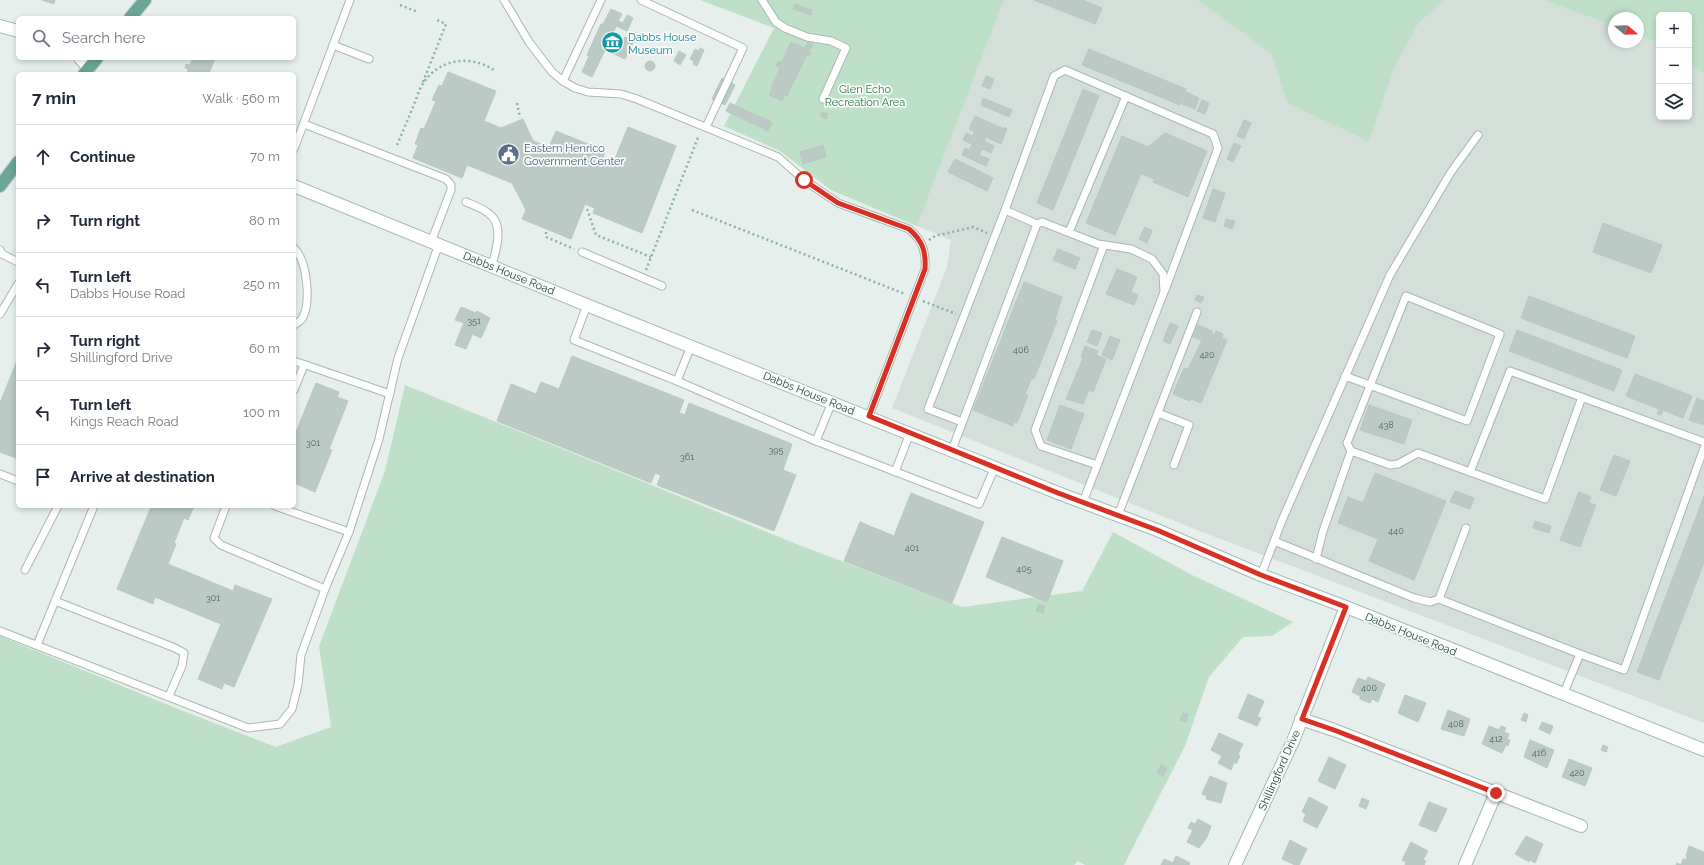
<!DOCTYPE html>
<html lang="en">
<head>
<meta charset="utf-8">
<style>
  :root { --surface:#fff; --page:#f2f2f3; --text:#1f2937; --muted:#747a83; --line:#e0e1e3 }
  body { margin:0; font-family:Raleway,sans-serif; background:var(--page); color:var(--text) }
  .controls { position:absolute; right:12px; top:12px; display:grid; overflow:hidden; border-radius:6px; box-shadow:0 2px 6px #0003 }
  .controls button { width:36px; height:36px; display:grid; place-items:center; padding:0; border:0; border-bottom:1px solid var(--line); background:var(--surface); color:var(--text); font:20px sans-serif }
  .compass { position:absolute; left:1608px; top:12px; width:36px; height:36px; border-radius:50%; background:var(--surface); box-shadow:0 2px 6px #0003; rotate:109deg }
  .stop { position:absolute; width:12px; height:12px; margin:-9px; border:3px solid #d93025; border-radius:50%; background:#fff }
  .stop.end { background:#d93025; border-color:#fff; box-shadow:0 1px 4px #0008 }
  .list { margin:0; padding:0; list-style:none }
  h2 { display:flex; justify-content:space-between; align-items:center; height:52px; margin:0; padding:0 16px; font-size:17px }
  h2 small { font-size:13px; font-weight:400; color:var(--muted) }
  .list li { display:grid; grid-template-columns:26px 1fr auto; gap:12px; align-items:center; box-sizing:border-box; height:64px; padding:0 16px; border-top:1px solid var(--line) }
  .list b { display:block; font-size:15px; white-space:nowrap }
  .list p { margin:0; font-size:13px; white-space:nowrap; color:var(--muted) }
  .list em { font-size:13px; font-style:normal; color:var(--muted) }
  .icon { flex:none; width:22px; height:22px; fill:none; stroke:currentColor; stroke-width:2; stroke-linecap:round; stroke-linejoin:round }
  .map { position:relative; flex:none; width:1704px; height:865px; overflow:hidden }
  .search { position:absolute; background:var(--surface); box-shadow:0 2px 6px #0003; left:16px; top:16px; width:280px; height:44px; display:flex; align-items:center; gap:10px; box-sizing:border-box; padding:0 14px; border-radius:6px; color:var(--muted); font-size:15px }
  .panel { position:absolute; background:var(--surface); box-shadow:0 2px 6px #0003; left:16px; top:72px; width:280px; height:436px; border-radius:6px }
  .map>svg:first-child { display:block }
  .built { fill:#d4dfda }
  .green { fill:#bfe0c8 }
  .building { fill:#bbcac4; stroke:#b8c9c2 }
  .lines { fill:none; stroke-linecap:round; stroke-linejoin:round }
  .service-casing { stroke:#a8b8b2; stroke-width:9 }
  .minor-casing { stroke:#a8b8b2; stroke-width:14 }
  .tertiary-casing { stroke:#a8b8b2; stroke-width:14 }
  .primary-casing { stroke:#c2cac8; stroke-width:14 }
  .path { stroke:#86b3a5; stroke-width:2.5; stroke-dasharray:2 3; stroke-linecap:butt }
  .service { stroke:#fff; stroke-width:7 }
  .minor { stroke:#fff; stroke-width:12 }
  .tertiary { stroke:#fff; stroke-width:12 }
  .primary { stroke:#6aa596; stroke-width:12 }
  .route { stroke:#d93025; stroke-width:5 }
  .labels { text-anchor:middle; stroke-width:3.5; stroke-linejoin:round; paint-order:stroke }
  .number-label { font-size:9px; fill:#4a645c }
  .culture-label { font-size:11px; fill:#0d838f; stroke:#f7fbf9; text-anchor:start }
  .park-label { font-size:11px; fill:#2d7a4b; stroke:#f7fbf9 }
  .service-label { font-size:11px; fill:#4e5e75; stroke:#f7fbf9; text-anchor:start }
  .street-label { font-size:11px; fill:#24423a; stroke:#f7fbf9 }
</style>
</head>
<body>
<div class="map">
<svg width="1704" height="865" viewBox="0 0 1704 865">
  <rect width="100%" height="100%" fill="#e6efeb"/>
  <polygon class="built" points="1004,0 1198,0 1272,55 1287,103 1369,142 1396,64 1419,23 1445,0 1543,0 1614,26 1614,42 1638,42 1638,35 1659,43 1659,117 1689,117 1689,62 1704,74 1704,723 1197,530 892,408 947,267 951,240 917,226"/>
  <g class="green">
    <polygon points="700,0 1004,0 917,226 831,190 780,151 724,126 774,28"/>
    <polygon points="1198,0 1445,0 1419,23 1396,64 1369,142 1287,103 1272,55"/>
    <polygon points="1543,0 1704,0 1704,74 1689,62 1689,15 1659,15 1659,43 1638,35 1638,18 1614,18 1614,26"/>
    <polygon points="405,385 799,545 962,607 1082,591 1113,532 1190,574 1293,622 1272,636 1243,637 1209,677 1185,746 1124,865 1085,865 1078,861 1074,865 0,865 0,636 178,709 276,747 331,727 319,646 385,471"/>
  </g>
  <g class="building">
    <polygon points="42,0 55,0 54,4"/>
    <polygon points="1034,0 1083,0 1102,8 1095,24"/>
    <polygon points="795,4 812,10 811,15 793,9"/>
    <polygon points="611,9 622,14 618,21 623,23 627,15 633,18 627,31 616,26 612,36 623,41 625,37 634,41 625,59 610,52 612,48 607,46 592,77 582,72 589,56 587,55 601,24 603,24"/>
    <polygon points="791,42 809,50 809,52 811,53 810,56 807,54 787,96 785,95 782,101 769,95 772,89 771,88 780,68 776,66 778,61 782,62"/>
    <polygon points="808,42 813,44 810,50 805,47"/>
    <polygon points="700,48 704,50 697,66 693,64 694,61 690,59 695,49 699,51"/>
    <polygon points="1089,49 1186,89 1180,105 1082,65"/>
    <polygon points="679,51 686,55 680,65 674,61"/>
    <polygon points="193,58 215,59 209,73 212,74 187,74 188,69 185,68 186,64 190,65"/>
    <circle cx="650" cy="66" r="5"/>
    <polygon points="448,72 496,91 484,121 501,128 523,119 533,141 549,147 556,131 605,151 603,157 614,161 628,127 676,146 642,233 593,213 595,208 585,204 571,239 522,219 526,210 512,183 467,165 462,178 413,158 418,145 415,144 421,128 424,129 436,101 432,100 439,85 442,86"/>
    <polygon points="986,76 994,79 990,89 982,86"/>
    <polygon points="722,78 735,85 725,105 712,99"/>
    <polygon points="1083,89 1099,96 1053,210 1037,203"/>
    <polygon points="1186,92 1199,98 1195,109 1182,104"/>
    <polygon points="983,98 1012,110 1009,117 981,105"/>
    <polygon points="1202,100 1209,103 1205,114 1197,111"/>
    <polygon points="730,103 772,122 768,131 726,111"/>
    <polygon points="822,112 828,114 826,119 820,116"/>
    <polygon points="975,116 1004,129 1004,127 1007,129 1001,144 969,129"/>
    <polygon points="1244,120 1251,123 1244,139 1237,136"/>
    <polygon points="974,132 986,137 984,141 994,146 991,153 982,149 979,155 989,159 986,166 962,155 965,148 969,150 972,144 963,140 966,133 973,136"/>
    <polygon points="1165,133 1207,151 1188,197 1153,182 1154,179 1141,174 1115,235 1086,223 1122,136 1148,147"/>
    <polygon points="1234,143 1241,146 1233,162 1227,159"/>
    <polygon points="823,145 826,157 803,164 800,152"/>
    <polygon points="955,159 993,178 987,191 948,172"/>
    <polygon points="1213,189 1225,193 1215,222 1203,218"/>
    <polygon points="1226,219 1235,221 1232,229 1224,226"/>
    <polygon points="1603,223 1662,245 1651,273 1593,252"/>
    <polygon points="1145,227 1152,231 1147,243 1139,239"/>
    <polygon points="1058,249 1080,258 1075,269 1053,260"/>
    <polygon points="1117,269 1137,277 1131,292 1138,295 1134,305 1106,294"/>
    <polygon points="1024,282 1062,297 1055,320 1057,321 1034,379 1032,378 1025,394 1028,395 1017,423 1014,422 1013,426 973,410"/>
    <polygon points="1197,295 1204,297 1201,303 1195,300"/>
    <polygon points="1529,296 1635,336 1627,358 1521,318"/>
    <polygon points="461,307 476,313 477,311 490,318 481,338 461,329 464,323 455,320"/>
    <polygon points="1170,323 1178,326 1170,344 1163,341"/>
    <polygon points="1198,325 1212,331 1212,334 1215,335 1216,331 1223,334 1222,338 1227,340 1201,403 1191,399 1190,401 1173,394 1184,368 1188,369 1202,340 1193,337"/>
    <polygon points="461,330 472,335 466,349 455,345"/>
    <polygon points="1092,330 1102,333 1097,346 1087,342"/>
    <polygon points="1517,330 1622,370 1614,391 1509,351"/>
    <polygon points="1110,336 1120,340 1112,360 1102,355"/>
    <polygon points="1085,346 1098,351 1096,355 1106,359 1093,392 1089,390 1083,404 1066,399 1083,358 1081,357"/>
    <polygon points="572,356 684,400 679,413 685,415 689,403 792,444 783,470 796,475 774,531 657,485 661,475 655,473 651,483 497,421 511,384 536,394 541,382 559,389"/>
    <polygon points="18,358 18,459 0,452 0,403"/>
    <polygon points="1635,374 1692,396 1683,418 1663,410 1661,415 1657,414 1659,409 1626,396"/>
    <polygon points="316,383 339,392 337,397 348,401 329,449 332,450 315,492 294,483 294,437"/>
    <polygon points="1697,398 1704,401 1704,425 1689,420"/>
    <polygon points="1060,405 1084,414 1071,449 1047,440"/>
    <polygon points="1369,405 1412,420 1404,444 1360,430"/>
    <polygon points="1614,455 1630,461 1616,496 1600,490"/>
    <polygon points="1375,473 1446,501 1414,580 1369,561 1378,539 1338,523 1348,497 1363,503"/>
    <polygon points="1455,491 1474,498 1470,509 1450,502"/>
    <polygon points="1579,492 1586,495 1584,501 1596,505 1580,547 1560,540"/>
    <polygon points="911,493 984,522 952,603 844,561 860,522 894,536"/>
    <polygon points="1587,495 1591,497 1589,502 1585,501"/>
    <polygon points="1704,496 1704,562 1659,680 1637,672"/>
    <polygon points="148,506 194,506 188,520 184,518 174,543 176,544 168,564 233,591 235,585 272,599 234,687 224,683 222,689 198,679 221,624 155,597 153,604 117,589 151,507"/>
    <polygon points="1535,521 1551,526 1549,533 1533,528"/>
    <polygon points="1002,537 1063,561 1047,602 986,577"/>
    <polygon points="1038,605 1045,606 1043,613 1036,611"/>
    <polygon points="1368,677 1385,684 1378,702 1372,699 1370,703 1360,699 1360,696 1352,692 1358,678 1366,681"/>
    <polygon points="1248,694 1264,701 1257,717 1261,718 1257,726 1238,718"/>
    <polygon points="1405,695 1426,703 1418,722 1398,713"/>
    <polygon points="1448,710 1470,719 1464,736 1441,729"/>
    <polygon points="1183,713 1188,714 1186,722 1180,720"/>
    <polygon points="1524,713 1528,715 1526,722 1521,720"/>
    <polygon points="1542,722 1553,726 1550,734 1539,729"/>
    <polygon points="1489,726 1499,730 1501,726 1506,728 1504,732 1509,734 1507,739 1510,740 1508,746 1506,745 1502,753 1482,744"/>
    <polygon points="1219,733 1243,744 1238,754 1240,756 1236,764 1234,762 1231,770 1218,763 1222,756 1211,750"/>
    <polygon points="1530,740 1554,750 1547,768 1524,757"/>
    <polygon points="1603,745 1608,747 1606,752 1601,750"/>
    <polygon points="1329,757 1346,765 1335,789 1318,781"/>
    <polygon points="1569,759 1592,768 1585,786 1562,777"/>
    <polygon points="1161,765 1167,768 1163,776 1157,773"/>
    <polygon points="1210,776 1227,783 1221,803 1206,799 1207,796 1202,794"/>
    <polygon points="1309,797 1328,807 1317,828 1303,821 1306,814 1302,812"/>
    <polygon points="1362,798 1369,801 1366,809 1359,806"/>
    <polygon points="1429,802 1447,809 1436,832 1419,825"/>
    <polygon points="1198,819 1211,826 1207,837 1199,848 1187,842 1193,830 1188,828 1191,822 1195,824"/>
    <polygon points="1526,836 1543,844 1535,863 1530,860 1529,862 1515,854"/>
    <polygon points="1290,840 1307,849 1299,865 1295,865 1282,859"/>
    <polygon points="1411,842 1428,851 1423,860 1426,861 1424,865 1405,865 1406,862 1402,860"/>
    <polygon points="1689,846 1704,852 1704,865 1676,865 1677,863 1681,865 1683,859 1686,860 1687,856 1686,856"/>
    <polygon points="1176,856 1190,863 1189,865 1161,865 1164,859 1173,863"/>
  </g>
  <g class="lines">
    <defs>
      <g id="service">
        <path d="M 504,0 L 529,42 L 552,72 L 563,81 L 575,88 L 588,92 L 621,94 L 637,99 L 778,157 L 804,180 L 838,203 L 909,229 C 923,241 926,252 925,269 L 869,416"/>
        <polyline points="641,0 743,48 706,127"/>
        <polyline points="762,0 776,22 785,28 807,37 831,41 846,48 823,99"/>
        <polyline points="333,45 369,59"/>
        <polyline points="563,81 601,0"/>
        <polyline points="304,124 446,179 451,185 451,190 431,242"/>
        <polyline points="294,149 350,0"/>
        <path d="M 466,202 C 473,205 482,208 488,213 C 505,224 496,250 492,265"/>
        <polyline points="1005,210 1054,76 1065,70 1213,134 1218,148 1165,290"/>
        <polyline points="1069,232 1126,96"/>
        <path d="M 294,248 C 307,260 311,301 303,317 C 301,321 297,323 294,325"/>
        <polyline points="0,250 2,254 18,262"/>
        <polyline points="582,252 662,286"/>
        <polyline points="587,305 574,340 677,381 816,441 832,402"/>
        <polyline points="0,314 18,284"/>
        <polyline points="294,361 390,394"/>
        <polyline points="1345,376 1467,421 1500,334 1406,296 1347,443 1351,451 1390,465 1398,464 1418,453 1470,472 1510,371 1704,442"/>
        <polyline points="677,381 691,346"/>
        <polyline points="294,390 304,365"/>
        <polyline points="1158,413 1189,425 1174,465"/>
        <polyline points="962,422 928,409 1005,210 1037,224"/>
        <polyline points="816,441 979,504 995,467"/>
        <polyline points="952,450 1037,224 1042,222 1098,244 1131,249 1152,259 1163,274 1164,292 1083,502"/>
        <polyline points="1097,465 1041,446 1035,430 1104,245"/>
        <polyline points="895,472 910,433"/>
        <polyline points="1470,472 1545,499 1582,397"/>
        <polyline points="0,474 18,481"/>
        <polyline points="226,506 214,538 221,545 325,589"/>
        <polyline points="275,506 349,532"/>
        <polyline points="1118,515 1197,312"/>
        <polyline points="1466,528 1439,599 1580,654"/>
        <polyline points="1274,541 1414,598 1430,602 1439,599"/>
        <polyline points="1316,559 1323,531 1351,451"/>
        <polyline points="25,570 58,506"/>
        <polyline points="1261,575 1283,518 1390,275 1451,172 1478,135"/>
        <polyline points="55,601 175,648 184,653 182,666 169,696"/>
        <polyline points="0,631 248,728 280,724 292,709 298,685 301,655 325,589 349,532 379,439 398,358 439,244"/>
        <polyline points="37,645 94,506"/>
        <polyline points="1563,695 1580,654 1624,670 1704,448"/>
      </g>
      <g id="minor">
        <polyline points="0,26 18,31"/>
        <polyline points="80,58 89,68"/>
        <polyline points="1301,719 1334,730 1581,826"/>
        <polyline points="1235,865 1293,741 1346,607"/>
        <polyline points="1465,865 1496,793"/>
      </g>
      <polyline id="tertiary" points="294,186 599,310 1058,493 1157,530 1261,575 1346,607 1704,750"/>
      <g id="primary">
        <polyline points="130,18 145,0"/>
        <polyline points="84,74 97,58"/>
        <polyline points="0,186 18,162"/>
      </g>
    </defs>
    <use href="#service" class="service-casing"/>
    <use href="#minor" class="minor-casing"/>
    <use href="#tertiary" class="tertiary-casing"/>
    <use href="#primary" class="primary-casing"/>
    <g class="path">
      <polyline points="400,5 418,12"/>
      <polyline points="423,82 446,24 435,19"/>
      <polyline points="517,103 520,118"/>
      <path d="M 397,145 C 403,131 409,117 415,102 C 417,97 419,90 422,85 C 438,59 469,54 494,70"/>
      <polyline points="587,209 596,235 651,257"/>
      <polyline points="692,210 905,294"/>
      <polyline points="546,232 546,237 574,249"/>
      <polyline points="929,240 935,236 973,227 987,233"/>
      <polyline points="646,270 699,135"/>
      <polyline points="923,301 956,314"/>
    </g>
    <use href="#service" class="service"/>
    <use href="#minor" class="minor"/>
    <use href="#tertiary" class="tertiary"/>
    <use href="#primary" class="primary"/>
  </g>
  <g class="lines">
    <path class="route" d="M 804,180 L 838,203 L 909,229 C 923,241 926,252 925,269 L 869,416 L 1058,493 L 1157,530 L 1261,575 L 1346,607 L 1302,719 L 1334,730 L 1496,793"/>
  </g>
  <defs>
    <symbol id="museum-disc" viewBox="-11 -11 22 22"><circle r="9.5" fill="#0f9aa8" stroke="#f7fbf9"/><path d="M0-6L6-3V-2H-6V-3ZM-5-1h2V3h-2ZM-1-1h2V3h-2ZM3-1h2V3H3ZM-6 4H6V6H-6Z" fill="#fff"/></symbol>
    <symbol id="civic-disc" viewBox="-11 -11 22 22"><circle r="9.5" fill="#5c6f8a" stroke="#f7fbf9"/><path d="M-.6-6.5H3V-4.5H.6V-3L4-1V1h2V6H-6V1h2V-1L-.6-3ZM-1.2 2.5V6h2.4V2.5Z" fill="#fff"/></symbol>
  </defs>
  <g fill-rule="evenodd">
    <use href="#museum-disc" x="600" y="30" width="25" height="25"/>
    <use href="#civic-disc" x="496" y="142" width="25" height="25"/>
  </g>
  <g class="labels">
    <g class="number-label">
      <text x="474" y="324">351</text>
      <text x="1021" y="353">406</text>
      <text x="1207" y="358">420</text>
      <text x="1386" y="428">438</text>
      <text x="313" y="446">301</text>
      <text x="776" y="453">395</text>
      <text x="687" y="460">361</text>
      <text x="1396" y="534">440</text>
      <text x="912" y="551">401</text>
      <text x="1024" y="572">405</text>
      <text x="213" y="601">301</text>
      <text x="1369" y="691">400</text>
      <text x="1456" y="727">408</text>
      <text x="1496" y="742">412</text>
      <text x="1539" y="756">416</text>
      <text x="1577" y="776">420</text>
    </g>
    <g class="culture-label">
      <text x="628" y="41">Dabbs House<tspan x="628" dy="13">Museum</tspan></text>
    </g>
    <g class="park-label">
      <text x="865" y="93">Glen Echo<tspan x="865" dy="13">Recreation Area</tspan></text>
    </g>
    <g class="service-label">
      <text x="524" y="152">Eastern Henrico<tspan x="524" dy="13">Government Center</tspan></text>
    </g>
    <g class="street-label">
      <text transform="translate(509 273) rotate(22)" y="4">Dabbs House Road</text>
      <text transform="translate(809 393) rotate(22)" y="4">Dabbs House Road</text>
      <text transform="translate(1411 634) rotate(22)" y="4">Dabbs House Road</text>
      <text transform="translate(1279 770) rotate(-66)" y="4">Shillingford Drive</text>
    </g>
  </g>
</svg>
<div class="controls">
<button>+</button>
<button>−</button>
<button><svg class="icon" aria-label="layers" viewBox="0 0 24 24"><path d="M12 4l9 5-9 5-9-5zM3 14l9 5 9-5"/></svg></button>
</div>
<svg class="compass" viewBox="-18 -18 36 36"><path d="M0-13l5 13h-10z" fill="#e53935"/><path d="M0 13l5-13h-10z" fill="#747a83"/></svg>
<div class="stop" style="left:804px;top:180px"></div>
<div class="stop end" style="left:1496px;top:793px"></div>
<div class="search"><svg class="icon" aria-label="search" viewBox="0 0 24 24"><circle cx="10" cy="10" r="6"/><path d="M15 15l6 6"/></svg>Search here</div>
<section class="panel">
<h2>7 min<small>Walk · 560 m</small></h2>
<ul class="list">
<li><svg class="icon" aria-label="ahead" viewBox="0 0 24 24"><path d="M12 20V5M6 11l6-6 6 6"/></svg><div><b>Continue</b></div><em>70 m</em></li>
<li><svg class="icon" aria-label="right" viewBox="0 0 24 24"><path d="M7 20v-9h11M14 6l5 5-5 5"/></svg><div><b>Turn right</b></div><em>80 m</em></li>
<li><svg class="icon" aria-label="left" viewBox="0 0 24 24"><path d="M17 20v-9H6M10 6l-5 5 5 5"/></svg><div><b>Turn left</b><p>Dabbs House Road</p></div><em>250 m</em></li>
<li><svg class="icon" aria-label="right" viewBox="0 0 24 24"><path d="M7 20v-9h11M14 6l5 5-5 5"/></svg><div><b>Turn right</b><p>Shillingford Drive</p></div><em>60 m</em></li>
<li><svg class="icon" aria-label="left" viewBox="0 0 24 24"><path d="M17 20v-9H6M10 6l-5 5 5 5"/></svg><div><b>Turn left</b><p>Kings Reach Road</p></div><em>100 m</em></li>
<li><svg class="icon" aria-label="arrive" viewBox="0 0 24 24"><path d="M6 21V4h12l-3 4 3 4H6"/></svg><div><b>Arrive at destination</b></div></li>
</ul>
</section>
</div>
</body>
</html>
